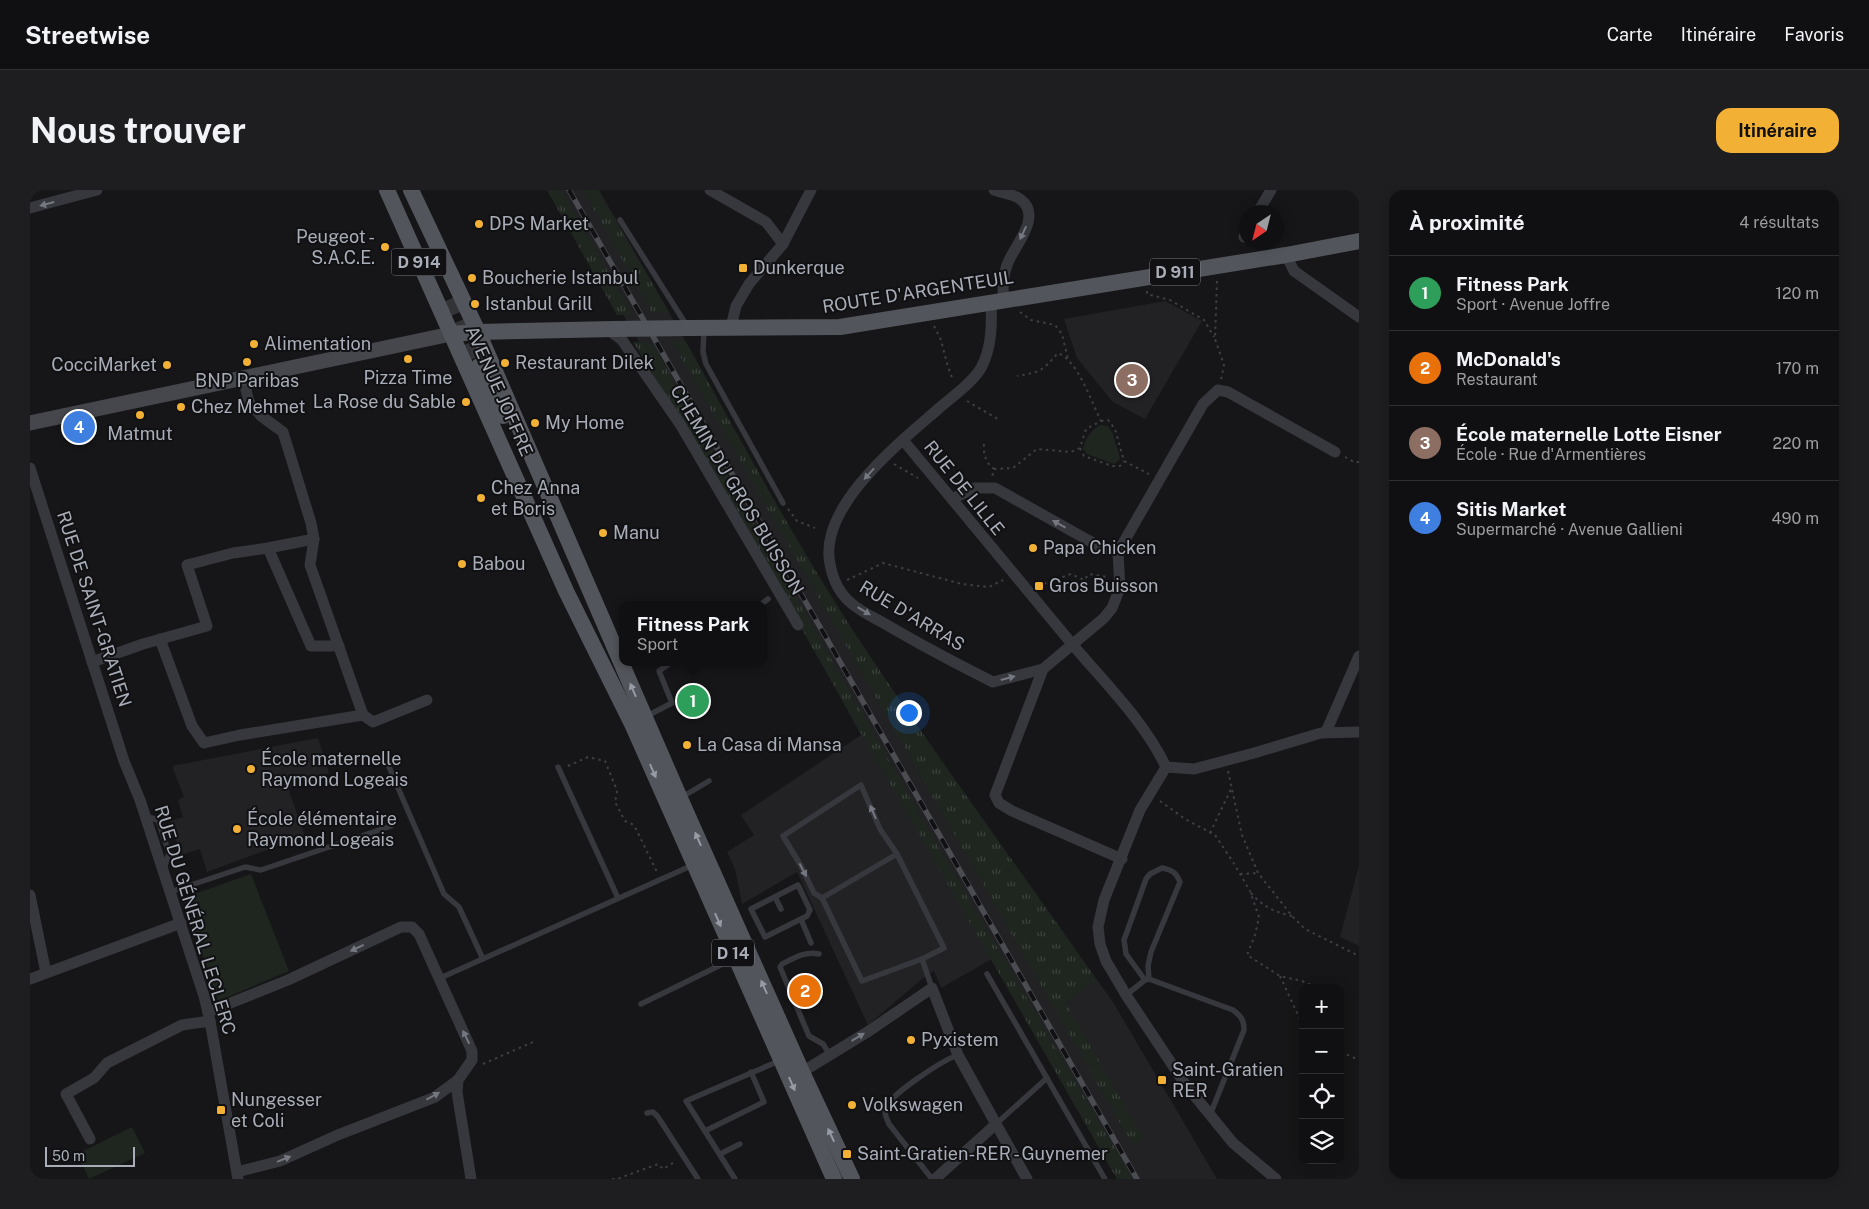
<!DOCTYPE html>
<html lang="fr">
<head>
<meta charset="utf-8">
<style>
  :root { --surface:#101012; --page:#1e1e20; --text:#f1f3f6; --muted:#9c9d9f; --line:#303032; --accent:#f2b134 }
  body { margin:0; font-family:"Public Sans",sans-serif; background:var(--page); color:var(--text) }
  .controls { position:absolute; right:15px; bottom:15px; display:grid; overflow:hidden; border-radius:10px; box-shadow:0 2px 12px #0003 }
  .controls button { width:45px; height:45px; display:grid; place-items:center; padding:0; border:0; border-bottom:1px solid var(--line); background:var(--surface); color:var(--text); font:25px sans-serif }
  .compass { position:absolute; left:1209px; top:15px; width:45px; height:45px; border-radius:50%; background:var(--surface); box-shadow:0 2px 12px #0003; rotate:215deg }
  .scale { position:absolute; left:15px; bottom:12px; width:90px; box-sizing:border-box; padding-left:5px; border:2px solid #a8adb8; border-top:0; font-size:14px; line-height:18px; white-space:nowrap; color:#a8adb8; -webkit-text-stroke:4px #111113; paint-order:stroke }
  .you { position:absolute; left:878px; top:522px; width:18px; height:18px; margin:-12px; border:4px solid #fff; border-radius:50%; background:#1a73e8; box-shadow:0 0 0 8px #1a73e833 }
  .badge { display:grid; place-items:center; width:32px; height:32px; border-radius:50%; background:var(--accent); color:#fff; font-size:16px; font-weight:700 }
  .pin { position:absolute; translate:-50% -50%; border:2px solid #fff; box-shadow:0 1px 5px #0006 }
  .popup { position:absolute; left:589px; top:411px; width:148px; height:65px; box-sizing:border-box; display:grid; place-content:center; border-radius:10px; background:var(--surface); filter:drop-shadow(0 1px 4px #0005); font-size:16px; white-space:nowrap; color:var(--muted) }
  .popup b { font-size:19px; color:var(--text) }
  .popup::after { content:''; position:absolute; left:50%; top:100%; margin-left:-10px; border:10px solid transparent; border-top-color:var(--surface) }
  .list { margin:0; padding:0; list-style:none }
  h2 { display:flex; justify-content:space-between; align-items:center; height:65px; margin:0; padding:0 20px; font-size:21px }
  h2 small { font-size:16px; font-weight:400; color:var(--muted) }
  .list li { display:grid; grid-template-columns:32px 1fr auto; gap:15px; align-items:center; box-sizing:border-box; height:75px; padding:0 20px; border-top:1px solid var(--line) }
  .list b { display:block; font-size:19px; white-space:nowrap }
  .list p { margin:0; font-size:16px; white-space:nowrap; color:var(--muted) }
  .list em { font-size:16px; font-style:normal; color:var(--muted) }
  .icon { flex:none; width:28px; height:28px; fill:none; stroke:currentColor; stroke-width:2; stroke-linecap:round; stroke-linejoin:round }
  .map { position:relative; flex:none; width:1329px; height:989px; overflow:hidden; border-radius:15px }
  header { display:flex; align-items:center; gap:30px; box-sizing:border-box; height:70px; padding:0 25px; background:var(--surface); border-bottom:1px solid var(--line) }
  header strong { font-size:24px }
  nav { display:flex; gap:28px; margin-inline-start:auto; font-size:18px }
  .intro { display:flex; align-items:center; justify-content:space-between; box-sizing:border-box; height:120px; padding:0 30px }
  h1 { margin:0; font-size:35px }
  .button { padding:12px 22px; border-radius:15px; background:var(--accent); color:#111; font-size:18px; font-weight:700 }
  main { display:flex; gap:30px; padding:0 30px }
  aside { flex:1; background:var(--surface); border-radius:15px; box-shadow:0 2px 12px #0003 }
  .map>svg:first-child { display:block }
  .built { fill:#222225 }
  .grass { fill:url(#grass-tufts) }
  .green { fill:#1e261f }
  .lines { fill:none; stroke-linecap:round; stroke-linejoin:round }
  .primary-tunnel { stroke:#333438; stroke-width:16; stroke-dasharray:16 8; stroke-linecap:butt }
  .path { stroke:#3d3f44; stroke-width:2; stroke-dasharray:2.5 4; stroke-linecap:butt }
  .lane { stroke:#37383d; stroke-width:5.5 }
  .street { stroke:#37383d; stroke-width:11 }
  .secondary { stroke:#45474d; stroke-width:15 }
  .primary { stroke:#53555c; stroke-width:16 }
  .rail-casing { stroke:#4a4c52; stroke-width:5.5 }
  .rail { stroke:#111113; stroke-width:4; stroke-dasharray:11; stroke-linecap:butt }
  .primary-bridge { stroke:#53555c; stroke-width:16 }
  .oneway { fill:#757881 }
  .oneway2 { fill:#979ba6 }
  .poi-dot { fill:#f2b134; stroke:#111113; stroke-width:2 }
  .labels { text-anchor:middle; stroke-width:4; stroke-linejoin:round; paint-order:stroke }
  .shield { fill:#111113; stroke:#7b7e86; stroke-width:1 }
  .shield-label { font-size:16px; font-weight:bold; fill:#a8adb8 }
  .poi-label { font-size:18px; fill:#a8adb8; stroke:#111113; text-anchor:start }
  .street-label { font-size:18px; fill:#a8adb8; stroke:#111113 }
</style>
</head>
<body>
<header>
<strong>Streetwise</strong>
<nav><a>Carte</a><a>Itinéraire</a><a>Favoris</a></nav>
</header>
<div class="intro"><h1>Nous trouver</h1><a class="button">Itinéraire</a></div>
<main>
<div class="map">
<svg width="1329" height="989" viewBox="0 0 1329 989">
  <defs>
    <pattern id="grass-tufts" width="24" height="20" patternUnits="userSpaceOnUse" patternTransform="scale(1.25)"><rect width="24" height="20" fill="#1e261f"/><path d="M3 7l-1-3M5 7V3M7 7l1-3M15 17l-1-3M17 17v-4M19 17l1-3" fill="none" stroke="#3c433d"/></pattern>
  </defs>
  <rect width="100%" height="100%" fill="#161618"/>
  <g class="built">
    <polygon points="520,0 569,0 656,152 811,434 1083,812 1187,989 1087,989 962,769 911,798 904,781 892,789 838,835 767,682 712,714 705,679 697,662 724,645 711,625 831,545 814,514 778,440"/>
    <polygon points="1135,111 1172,131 1115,229 1083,212 1047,168 1034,129"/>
    <polygon points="288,548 299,583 258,598 275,646 177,682 170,659 151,665 140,631 153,627 148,610 154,607 142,576"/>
    <polygon points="1329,675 1329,756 1310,747"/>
  </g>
  <g class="grass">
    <polygon points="517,0 531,0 603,125 587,125"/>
    <polygon points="553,0 567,0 639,122 622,123"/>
    <polygon points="603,152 622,153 893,631 1103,989 1087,989 832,545 687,290"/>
    <path d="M 642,152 L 656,152 C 709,247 761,344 820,436 C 899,556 984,672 1067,790 L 1035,812 L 1114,949 L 1103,956 Z"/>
  </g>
  <g class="green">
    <path d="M 1070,235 L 1078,236 L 1083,244 L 1090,268 L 1089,271 L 1084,274 L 1057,264 L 1053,259 C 1055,248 1061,241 1070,235 Z"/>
    <polygon points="221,684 259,781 188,811 153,708"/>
    <polygon points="102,937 115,963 59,989 47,964"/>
  </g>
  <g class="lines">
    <polyline class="primary-tunnel" points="420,109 449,176"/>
    <g class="path">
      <polyline points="1187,91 1185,149 1194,175 1191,190"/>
      <polyline points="1117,101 1117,104 1140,110 1174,130 1184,147"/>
      <polyline points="990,122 1001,130 1025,135 1032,144 1038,169"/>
      <polyline points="904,136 911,150 918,177 923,190"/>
      <polyline points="937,211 968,229"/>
      <polyline points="1071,231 1078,230 1085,239 1094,271 1119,284"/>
      <path d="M 954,254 C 953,264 956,273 964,279 L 962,287"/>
      <polyline points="1050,258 1054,266 1082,276 1090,276 1094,271"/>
      <polyline points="1315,267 1324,272 1329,272"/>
      <polyline points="864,274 888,288"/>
      <path d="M 964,279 L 983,278 L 1007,259 L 1041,262 L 1050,258 L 1056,239 L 1071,231 C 1061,211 1048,171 1028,163 C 1012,181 1011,182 987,186"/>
      <polyline points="758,319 767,331 785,338"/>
      <polyline points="817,390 853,373 932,394 959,397 973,390"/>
      <polyline points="1008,396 1041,384 1054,390 1059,384 1077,387"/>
      <polyline points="538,576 558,567 575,571 586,598 587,602 585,612 595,631 602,634 605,637 627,682"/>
      <polyline points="1198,581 1212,645 1228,683 1262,726 1275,739 1329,766"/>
      <polyline points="1130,611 1155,629 1185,645 1203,672 1220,701 1229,727 1225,745 1217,765 1250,786 1272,791 1288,798"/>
      <polyline points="1180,643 1202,597"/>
      <polyline points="1210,684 1228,683"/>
      <path d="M 1221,703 C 1233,717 1245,722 1262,726"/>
      <polyline points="1250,786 1273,836"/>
      <polyline points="1310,817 1313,830 1311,862"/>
      <polyline points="1311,862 1329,870"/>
      <polyline points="453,874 503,852"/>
      <polyline points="582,989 587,989 628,974 633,979 646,971"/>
    </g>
    <g class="lane">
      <polyline points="590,30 657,136"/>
      <polyline points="674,138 673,162 676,174 753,313"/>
      <polyline points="730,415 738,409"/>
      <polyline points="617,526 642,513 629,481 642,472"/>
      <polyline points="359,577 414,704 429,717 453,769"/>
      <polyline points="528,577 588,708"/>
      <polyline points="652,607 679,591"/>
      <polyline points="115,626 128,630 139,663 134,679"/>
      <polygon points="867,664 914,758 892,769 832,791 792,708"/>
      <polyline points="140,702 215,677 231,680 361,636"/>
      <polyline points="745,707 751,719"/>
      <polyline points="792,708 784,703 771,676 753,646 831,595 850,639 867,664"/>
      <polyline points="771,729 735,747 721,719 768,695 780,720 777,726 771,729 781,753"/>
      <path d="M 789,764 C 775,761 764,768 752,774 L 750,777 L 779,846 L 793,854 L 800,865"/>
      <polyline points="892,769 902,798"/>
      <polyline points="957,784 1075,989"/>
      <polyline points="408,789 663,675"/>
      <path d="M 1115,790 L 1096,764 L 1094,750 L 1116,689 L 1120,684 L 1132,678 C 1142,680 1146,682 1150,692 L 1121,762 L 1118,776 L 1119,789"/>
      <path d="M 1096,805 L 1115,790 L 1119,789 L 1203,820 C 1211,826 1214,830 1214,840 L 1180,925"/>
      <polyline points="611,814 705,768"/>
      <polyline points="617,923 623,922 628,927 668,989"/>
      <polyline points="966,934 1017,888"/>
      <polyline points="675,941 734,912 721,882"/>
      <polyline points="690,964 710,954"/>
      <polyline points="705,989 656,911 749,871"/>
      <path d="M 902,989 L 859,934 C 857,929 854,925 855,919 C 859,905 913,870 928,865"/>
    </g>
    <g class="street">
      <polyline points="680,0 736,32 753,54"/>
      <path d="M 964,0 C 972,3 983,4 990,9 C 1014,26 983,57 977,75 C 973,87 972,97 974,109"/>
      <polyline points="0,18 67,0"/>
      <polyline points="1228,22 1241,0"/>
      <polyline points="1214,47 1216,43"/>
      <polyline points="1256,65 1264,81 1329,127"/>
      <path d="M 961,111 C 962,133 962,158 951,178 C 941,194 922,207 907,220 C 869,253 788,317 800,374 C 803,390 809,403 821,413 C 831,422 845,428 857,435 C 891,455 927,474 963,492 L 1013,479 L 1074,428 L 1082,418 L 1090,398 L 1088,362 L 1173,214 L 1188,200 L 1198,202 L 1305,262"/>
      <polyline points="701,137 706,116 719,94 753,54 781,0"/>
      <polyline points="577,139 592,150 650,234 768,435"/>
      <path d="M 873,250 C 929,318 986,386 1042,454 C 1075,493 1114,531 1136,577"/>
      <polyline points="0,278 94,571 110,610 174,806 180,831 208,989"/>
      <polyline points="922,309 944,298 965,298 1072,358 1088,362"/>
      <polyline points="238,358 281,456 309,456"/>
      <polyline points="130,449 162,536 174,553 210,545 333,525 280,375 284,349 281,333 253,242 231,226 219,212 213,188"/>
      <polyline points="62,472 113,454 177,436 157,375 203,363 238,358 284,349"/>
      <polyline points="1013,479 965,605 969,613 982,621 1092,669"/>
      <polyline points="333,525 343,532 397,510"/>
      <polyline points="1296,542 1329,466"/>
      <polyline points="1136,577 1110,620 1074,710 1068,737 1070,754 1076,771 1096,805 1155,894 1203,953 1246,989"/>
      <polyline points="1136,577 1164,579 1224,563 1291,543 1329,542"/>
      <polyline points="0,705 16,783"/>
      <polyline points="0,789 151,733"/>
      <polyline points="178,822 258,790 371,737 382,737 389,744 442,861 442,870 428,890 427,902 441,989"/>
      <polyline points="772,882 839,841 902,798 928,865 966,934"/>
      <polyline points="60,949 36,904 64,888 77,873 152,835 180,831"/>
      <polyline points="207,982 250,971 310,944 405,907 428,890"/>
      <polyline points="905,989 966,934 997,989"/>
    </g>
    <polyline class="secondary" points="0,233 421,144"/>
    <g class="primary">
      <polyline points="357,0 536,401 603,536 804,989"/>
      <polyline points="381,0 448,142 652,613 772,882 822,989"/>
      <polyline points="658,138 810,137 1256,65 1329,51"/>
      <polyline points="421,144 448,142 584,139"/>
      <polyline points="449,176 473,226"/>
    </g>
    <defs>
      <polyline id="rail" points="539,0 1107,989"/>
    </defs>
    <use href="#rail" class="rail-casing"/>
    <use href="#rail" class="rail"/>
    <polyline class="primary-bridge" points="584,139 658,138"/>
  </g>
  <defs><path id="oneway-solid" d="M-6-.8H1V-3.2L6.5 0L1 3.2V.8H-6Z" transform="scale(1.25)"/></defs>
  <g class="oneway">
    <use href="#oneway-solid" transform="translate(17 14) rotate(165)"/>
    <use href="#oneway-solid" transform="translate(993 43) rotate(115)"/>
    <use href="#oneway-solid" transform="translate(839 284) rotate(132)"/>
    <use href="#oneway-solid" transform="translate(1029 334) rotate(-151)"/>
    <use href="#oneway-solid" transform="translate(834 421) rotate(31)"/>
    <use href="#oneway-solid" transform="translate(978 488) rotate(-15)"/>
    <use href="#oneway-solid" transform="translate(843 622) rotate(-113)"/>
    <use href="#oneway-solid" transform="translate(773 680) rotate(62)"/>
    <use href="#oneway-solid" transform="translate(327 758) rotate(155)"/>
    <use href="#oneway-solid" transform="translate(436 847) rotate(-116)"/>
    <use href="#oneway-solid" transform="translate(828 847) rotate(-31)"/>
    <use href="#oneway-solid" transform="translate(403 906) rotate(-29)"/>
    <use href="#oneway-solid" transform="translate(254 969) rotate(-22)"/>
  </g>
  <g class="oneway2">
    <use href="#oneway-solid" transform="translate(603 500) rotate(-113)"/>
    <use href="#oneway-solid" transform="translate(623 581) rotate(66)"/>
    <use href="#oneway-solid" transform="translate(668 649) rotate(-114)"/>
    <use href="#oneway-solid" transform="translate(688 730) rotate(66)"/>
    <use href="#oneway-solid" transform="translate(734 797) rotate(-114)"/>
    <use href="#oneway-solid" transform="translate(762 894) rotate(66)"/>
    <use href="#oneway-solid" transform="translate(801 945) rotate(-115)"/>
  </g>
  <g class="poi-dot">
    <circle cx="449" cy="34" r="5"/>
    <circle cx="355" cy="57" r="5"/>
    <rect x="708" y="73" width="10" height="10" rx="2.5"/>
    <circle cx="442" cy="88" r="5"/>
    <circle cx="445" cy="114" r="5"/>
    <circle cx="224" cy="154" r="5"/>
    <circle cx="378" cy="169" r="5"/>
    <circle cx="217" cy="172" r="5"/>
    <circle cx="475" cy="173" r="5"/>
    <circle cx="137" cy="175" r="5"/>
    <circle cx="436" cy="212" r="5"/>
    <circle cx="151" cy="217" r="5"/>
    <circle cx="110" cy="225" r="5"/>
    <circle cx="505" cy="233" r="5"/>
    <circle cx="451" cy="308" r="5"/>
    <circle cx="573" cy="343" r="5"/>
    <circle cx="1003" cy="358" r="5"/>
    <circle cx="432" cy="374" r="5"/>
    <rect x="1004" y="391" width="10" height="10" rx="2.5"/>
    <circle cx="657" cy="555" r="5"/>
    <circle cx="221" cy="579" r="5"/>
    <circle cx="207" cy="639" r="5"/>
    <circle cx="881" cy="850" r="5"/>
    <rect x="1127" y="885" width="10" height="10" rx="2.5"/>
    <circle cx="822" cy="915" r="5"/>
    <rect x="186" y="915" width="10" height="10" rx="2.5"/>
    <rect x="812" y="959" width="10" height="10" rx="2.5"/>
  </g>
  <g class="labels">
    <g class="shield">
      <rect x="361.5" y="58.5" width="55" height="27" rx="4"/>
      <rect x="1120" y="68.5" width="50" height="27" rx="4"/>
      <rect x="682" y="749.5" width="42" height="27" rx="4"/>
    </g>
    <g class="shield-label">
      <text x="389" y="78">D 914</text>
      <text x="1145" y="88">D 911</text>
      <text x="703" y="769">D 14</text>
    </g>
    <g class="poi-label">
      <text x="459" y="40">DPS Market</text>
      <text x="345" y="53" text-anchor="end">Peugeot -<tspan x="345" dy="21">S.A.C.E.</tspan></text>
      <text x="723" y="84">Dunkerque</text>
      <text x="452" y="94">Boucherie Istanbul</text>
      <text x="455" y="120">Istanbul Grill</text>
      <text x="234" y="160">Alimentation</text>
      <text x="485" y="179">Restaurant Dilek</text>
      <text x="127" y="181" text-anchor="end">CocciMarket</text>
      <text x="378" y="194" text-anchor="middle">Pizza Time</text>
      <text x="217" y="197" text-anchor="middle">BNP Paribas</text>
      <text x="426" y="218" text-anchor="end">La Rose du Sable</text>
      <text x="161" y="223">Chez Mehmet</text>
      <text x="515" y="239">My Home</text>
      <text x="110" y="250" text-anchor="middle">Matmut</text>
      <text x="461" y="304">Chez Anna<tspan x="461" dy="21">et Boris</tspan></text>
      <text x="583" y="349">Manu</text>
      <text x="1013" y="364">Papa Chicken</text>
      <text x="442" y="380">Babou</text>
      <text x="1019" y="402">Gros Buisson</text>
      <text x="667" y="561">La Casa di Mansa</text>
      <text x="231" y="575">École maternelle<tspan x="231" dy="21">Raymond Logeais</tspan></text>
      <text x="217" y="635">École élémentaire<tspan x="217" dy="21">Raymond Logeais</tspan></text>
      <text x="891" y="856">Pyxistem</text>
      <text x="1142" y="886">Saint-Gratien<tspan x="1142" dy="21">RER</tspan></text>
      <text x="201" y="916">Nungesser<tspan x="201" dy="21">et Coli</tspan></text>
      <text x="832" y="921">Volkswagen</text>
      <text x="827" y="970">Saint-Gratien-RER - Guynemer</text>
    </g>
    <g class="street-label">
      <text transform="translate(888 102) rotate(-9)" y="6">ROUTE D'ARGENTEUIL</text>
      <text transform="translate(469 201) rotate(66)" y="6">AVENUE JOFFRE</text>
      <text transform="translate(934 298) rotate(51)" y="6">RUE DE LILLE</text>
      <text transform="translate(707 300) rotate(59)" y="6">CHEMIN DU GROS BUISSON</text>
      <text transform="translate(64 419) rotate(72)" y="6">RUE DE SAINT-GRATIEN</text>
      <text transform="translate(882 426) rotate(31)" y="6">RUE D'ARRAS</text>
      <text transform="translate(165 730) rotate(73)" y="6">RUE DU GÉNÉRAL LECLERC</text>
    </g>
  </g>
</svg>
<div class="controls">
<button>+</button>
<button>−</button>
<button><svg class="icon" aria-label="locate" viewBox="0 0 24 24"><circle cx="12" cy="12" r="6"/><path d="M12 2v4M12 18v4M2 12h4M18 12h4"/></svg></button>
<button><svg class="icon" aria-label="layers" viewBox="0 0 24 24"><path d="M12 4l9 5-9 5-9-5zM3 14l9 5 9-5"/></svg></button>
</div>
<svg class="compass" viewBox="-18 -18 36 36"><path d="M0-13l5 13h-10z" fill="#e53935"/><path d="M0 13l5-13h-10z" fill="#9c9d9f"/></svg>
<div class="scale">50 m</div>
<div class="you"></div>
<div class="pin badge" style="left:663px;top:511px;background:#2e9e5b">1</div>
<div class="popup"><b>Fitness Park</b>Sport</div>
<div class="pin badge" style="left:775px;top:801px;background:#e8710a">2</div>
<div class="pin badge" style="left:1102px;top:190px;background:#8d6e63">3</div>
<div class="pin badge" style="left:49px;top:237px;background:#3f7fe0">4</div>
</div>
<aside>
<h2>À proximité<small>4 résultats</small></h2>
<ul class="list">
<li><span class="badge" style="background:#2e9e5b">1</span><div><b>Fitness Park</b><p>Sport · Avenue Joffre</p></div><em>120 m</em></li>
<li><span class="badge" style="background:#e8710a">2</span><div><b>McDonald's</b><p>Restaurant</p></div><em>170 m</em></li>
<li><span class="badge" style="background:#8d6e63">3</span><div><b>École maternelle Lotte Eisner</b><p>École · Rue d'Armentières</p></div><em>220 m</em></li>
<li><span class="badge" style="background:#3f7fe0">4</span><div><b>Sitis Market</b><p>Supermarché · Avenue Gallieni</p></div><em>490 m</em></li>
</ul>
</aside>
</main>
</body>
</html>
